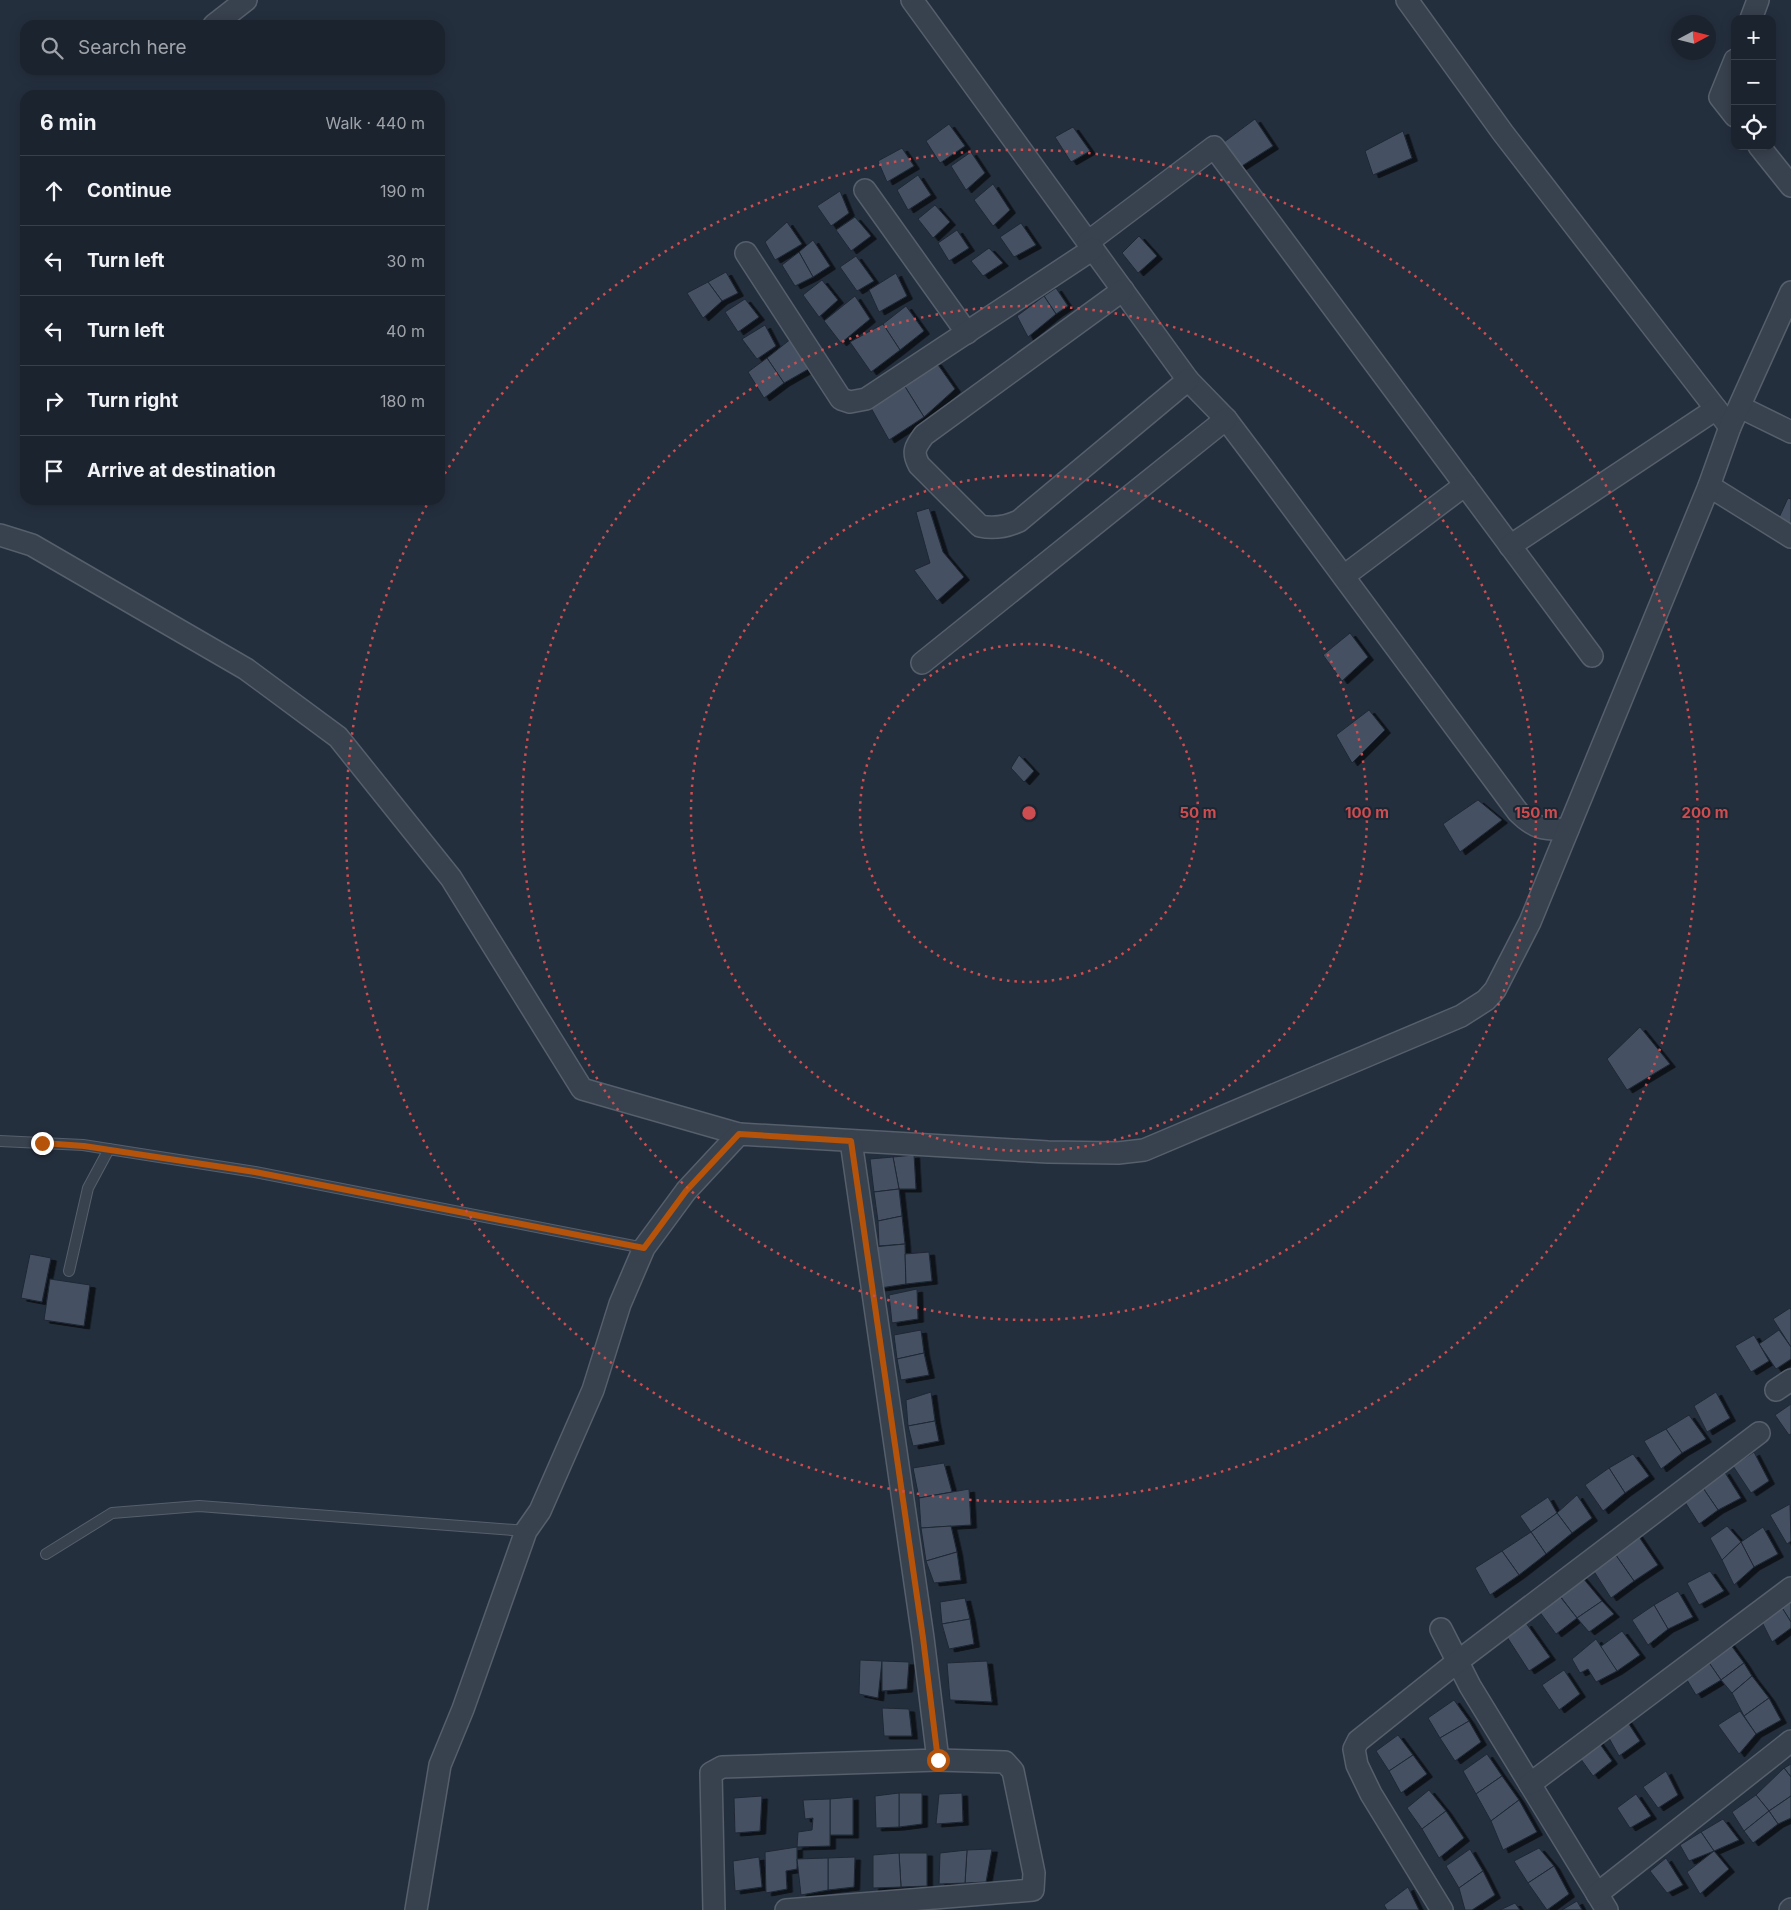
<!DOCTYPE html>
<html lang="en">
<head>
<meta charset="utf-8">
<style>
  :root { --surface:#1b232e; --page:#242b36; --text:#f1f3f6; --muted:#a0a4aa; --line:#39404a }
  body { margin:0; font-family:Inter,sans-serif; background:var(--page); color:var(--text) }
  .controls { position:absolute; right:15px; top:15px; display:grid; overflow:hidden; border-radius:10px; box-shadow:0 2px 12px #0003 }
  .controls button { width:45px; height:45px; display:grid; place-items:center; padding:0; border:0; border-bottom:1px solid var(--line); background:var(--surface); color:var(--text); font:25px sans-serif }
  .compass { position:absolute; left:1671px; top:15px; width:45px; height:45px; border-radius:50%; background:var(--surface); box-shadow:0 2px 12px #0003; rotate:83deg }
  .stop { position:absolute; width:15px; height:15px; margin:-11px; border:4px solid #b45309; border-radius:50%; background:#fff }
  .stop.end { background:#b45309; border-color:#fff; box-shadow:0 1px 5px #0008 }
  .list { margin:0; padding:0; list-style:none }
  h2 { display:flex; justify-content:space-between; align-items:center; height:65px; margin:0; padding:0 20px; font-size:21px }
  h2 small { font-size:16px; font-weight:400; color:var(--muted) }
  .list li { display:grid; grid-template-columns:32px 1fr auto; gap:15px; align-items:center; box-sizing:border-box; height:70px; padding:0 20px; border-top:1px solid var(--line) }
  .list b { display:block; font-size:19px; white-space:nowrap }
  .list em { font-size:16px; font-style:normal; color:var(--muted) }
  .icon { flex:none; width:28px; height:28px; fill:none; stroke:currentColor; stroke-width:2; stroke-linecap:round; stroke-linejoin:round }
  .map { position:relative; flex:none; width:1791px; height:1910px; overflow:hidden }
  .search { position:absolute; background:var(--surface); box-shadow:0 2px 12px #0003; left:20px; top:20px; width:425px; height:55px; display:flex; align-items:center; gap:12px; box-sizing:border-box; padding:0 18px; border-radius:15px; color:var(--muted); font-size:19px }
  .panel { position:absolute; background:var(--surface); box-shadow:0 2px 12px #0003; left:20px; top:90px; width:425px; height:415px; border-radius:15px }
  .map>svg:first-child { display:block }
  .building { fill:#455162; stroke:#1f2835; filter:url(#shadow) }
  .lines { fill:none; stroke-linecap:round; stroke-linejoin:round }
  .lane-casing { stroke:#565f6c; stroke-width:12 }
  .street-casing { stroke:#565f6c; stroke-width:24 }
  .lane { stroke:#38414e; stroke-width:10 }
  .street { stroke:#38414e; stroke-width:21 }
  .route { stroke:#b45309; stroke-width:6 }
  .ring { fill:none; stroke:#ce4d50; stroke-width:2.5; stroke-dasharray:2.5 5 }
  .centre { fill:#ce4d50; stroke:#1d2633; stroke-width:2.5 }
  .ring-label { font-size:15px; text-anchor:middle; font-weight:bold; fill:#ce4d50; stroke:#1d2633; stroke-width:4; stroke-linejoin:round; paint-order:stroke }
</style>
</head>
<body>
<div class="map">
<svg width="1791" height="1910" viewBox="0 0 1791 1910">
  <defs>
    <filter id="shadow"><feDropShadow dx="5.5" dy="3" stdDeviation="0" flood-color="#0009"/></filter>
  </defs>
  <rect width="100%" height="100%" fill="#242f3e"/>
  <g class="building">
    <polygon points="1255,119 1273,146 1234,171 1216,148"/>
    <polygon points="949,124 965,146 940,163 926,141"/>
    <polygon points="1073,127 1090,151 1071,162 1055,137"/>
    <polygon points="1403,131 1412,158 1373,175 1365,151"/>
    <polygon points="902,148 914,166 887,182 878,161"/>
    <polygon points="971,152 985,173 966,190 951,166"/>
    <polygon points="918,175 931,195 908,210 897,190"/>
    <polygon points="993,184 1010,210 993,226 974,200"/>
    <polygon points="840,191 849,213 831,226 817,206"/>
    <polygon points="935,205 950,222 933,238 918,219"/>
    <polygon points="855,217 871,236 851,251 836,230"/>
    <polygon points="787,222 802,244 775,260 765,242"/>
    <polygon points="1021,223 1036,245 1014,257 1000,237"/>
    <polygon points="957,230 969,248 949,261 938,243"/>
    <polygon points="1139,236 1157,256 1138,273 1122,253"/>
    <polygon points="813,240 830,266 813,277 799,252"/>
    <polygon points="989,248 1003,263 983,276 971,261"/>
    <polygon points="799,252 813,277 795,286 782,265"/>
    <polygon points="856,256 874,281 857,291 840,267"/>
    <polygon points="726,272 738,293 722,301 708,282"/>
    <polygon points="896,273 907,296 879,312 869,290"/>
    <polygon points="822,280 838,300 819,317 803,295"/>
    <polygon points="708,282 722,301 703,318 687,293"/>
    <polygon points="1056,288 1068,306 1056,314 1044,296"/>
    <polygon points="855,296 870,319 841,343 824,321"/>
    <polygon points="1044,296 1056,314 1028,337 1017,316"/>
    <polygon points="745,299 759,317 738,332 725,312"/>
    <polygon points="906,306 924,331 900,350 883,324"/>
    <polygon points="883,324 900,350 871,372 850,342"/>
    <polygon points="765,325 776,346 757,359 742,339"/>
    <polygon points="792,338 812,367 784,383 767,358"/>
    <polygon points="767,358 784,383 764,398 748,372"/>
    <polygon points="936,362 955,389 924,417 899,377"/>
    <polygon points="899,377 924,417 889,440 866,399"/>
    <polygon points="1788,498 1791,499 1791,530 1777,522"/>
    <polygon points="929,508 943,552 964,577 937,601 914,570 930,563 916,512"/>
    <polygon points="1350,633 1368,657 1342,681 1323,655"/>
    <polygon points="1369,710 1385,730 1352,763 1336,735"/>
    <polygon points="1019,755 1034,771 1024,782 1011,768"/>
    <polygon points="1478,800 1502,820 1460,852 1443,824"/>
    <polygon points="1640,1027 1670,1064 1627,1090 1607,1059"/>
    <polygon points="914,1155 916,1189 899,1189 893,1157"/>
    <polygon points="893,1157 899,1189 874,1192 870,1159"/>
    <polygon points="899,1189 902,1216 878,1221 874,1192"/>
    <polygon points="902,1216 905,1244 879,1246 878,1221"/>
    <polygon points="905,1244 906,1284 880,1288 873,1247"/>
    <polygon points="929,1252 932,1281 906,1284 905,1254"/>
    <polygon points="30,1254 51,1258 42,1302 21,1298"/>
    <polygon points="50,1279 90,1285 84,1326 44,1320"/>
    <polygon points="917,1289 918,1319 892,1323 889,1295"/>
    <polygon points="1790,1308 1791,1310 1791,1347 1773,1319"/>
    <polygon points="921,1330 924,1353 897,1359 894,1335"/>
    <polygon points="1779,1330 1791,1347 1791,1359 1776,1369 1759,1344"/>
    <polygon points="1754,1335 1769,1361 1751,1372 1735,1346"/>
    <polygon points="924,1353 929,1375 901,1380 897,1359"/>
    <polygon points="931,1392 935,1421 908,1426 906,1400"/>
    <polygon points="1716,1392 1730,1418 1707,1432 1694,1406"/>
    <polygon points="1791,1404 1791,1434 1789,1435 1775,1415"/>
    <polygon points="1689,1415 1706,1439 1682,1453 1666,1429"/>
    <polygon points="935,1421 939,1441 913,1446 908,1426"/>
    <polygon points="1666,1429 1682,1453 1661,1469 1644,1441"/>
    <polygon points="1754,1452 1769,1481 1751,1493 1733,1466"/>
    <polygon points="1633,1454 1649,1476 1625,1493 1609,1468"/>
    <polygon points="944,1463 952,1492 919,1498 913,1468"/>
    <polygon points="1609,1468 1625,1493 1603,1511 1585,1485"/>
    <polygon points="1724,1471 1741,1498 1718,1510 1703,1488"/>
    <polygon points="1703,1488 1718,1510 1699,1524 1685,1502"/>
    <polygon points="969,1489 971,1525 921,1528 919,1498"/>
    <polygon points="1577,1495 1592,1518 1572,1533 1557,1513"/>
    <polygon points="1548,1497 1557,1513 1531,1532 1520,1516"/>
    <polygon points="1790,1504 1791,1541 1787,1544 1770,1515"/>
    <polygon points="1557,1513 1572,1533 1546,1554 1531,1532"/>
    <polygon points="951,1526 957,1552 926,1561 921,1528"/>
    <polygon points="1727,1526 1741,1542 1722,1560 1710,1538"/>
    <polygon points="1763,1527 1778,1554 1754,1567 1741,1542"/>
    <polygon points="1531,1532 1546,1554 1519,1575 1502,1551"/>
    <polygon points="1637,1534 1658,1565 1634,1581 1613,1551"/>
    <polygon points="1741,1542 1754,1567 1734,1585 1722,1560"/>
    <polygon points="1502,1551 1519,1575 1490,1595 1475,1568"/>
    <polygon points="1613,1551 1634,1581 1611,1598 1588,1562"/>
    <polygon points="957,1552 961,1580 934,1583 926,1561"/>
    <polygon points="1577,1571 1602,1601 1577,1618 1554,1588"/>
    <polygon points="1710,1571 1724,1591 1699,1605 1687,1583"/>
    <polygon points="1678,1591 1693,1617 1668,1629 1654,1605"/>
    <polygon points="1558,1594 1577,1618 1556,1634 1539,1611"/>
    <polygon points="1791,1595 1791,1622 1779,1603"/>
    <polygon points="965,1598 970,1619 942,1624 940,1602"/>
    <polygon points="1602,1601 1614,1614 1589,1632 1577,1618"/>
    <polygon points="1779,1603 1791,1622 1791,1628 1772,1642 1760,1618"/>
    <polygon points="1654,1605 1668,1629 1648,1645 1632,1620"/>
    <polygon points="970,1619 974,1644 949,1649 942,1624"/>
    <polygon points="1526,1623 1550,1657 1529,1671 1507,1637"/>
    <polygon points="1622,1631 1640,1655 1617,1671 1600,1647"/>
    <polygon points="1725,1637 1744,1663 1721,1680 1703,1654"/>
    <polygon points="1596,1639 1617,1671 1596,1682 1588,1669 1580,1673 1572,1659"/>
    <polygon points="1703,1654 1721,1680 1696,1695 1681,1670"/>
    <polygon points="860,1660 882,1661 878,1698 859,1694"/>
    <polygon points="882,1661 909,1662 907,1689 882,1691"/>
    <polygon points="987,1661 992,1702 950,1700 947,1663"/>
    <polygon points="1744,1663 1752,1676 1732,1693 1721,1680"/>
    <polygon points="1564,1670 1580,1694 1559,1710 1542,1685"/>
    <polygon points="1752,1676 1769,1698 1744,1716 1732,1693"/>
    <polygon points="1769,1698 1781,1720 1756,1734 1744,1716"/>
    <polygon points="1454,1700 1469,1721 1440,1738 1428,1718"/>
    <polygon points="882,1708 909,1709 912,1736 884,1736"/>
    <polygon points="1740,1711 1756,1734 1739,1754 1718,1725"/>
    <polygon points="1623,1715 1640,1741 1619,1756 1604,1729"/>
    <polygon points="1469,1721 1481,1742 1455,1761 1440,1738"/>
    <polygon points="1398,1735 1413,1755 1389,1771 1376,1751"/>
    <polygon points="1597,1740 1612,1761 1593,1776 1578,1755"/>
    <polygon points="1487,1754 1502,1776 1476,1794 1463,1771"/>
    <polygon points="1413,1755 1427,1774 1401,1793 1389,1771"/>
    <polygon points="1791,1764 1791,1777 1784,1768"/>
    <polygon points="1784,1768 1791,1777 1791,1796 1769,1811 1756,1795"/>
    <polygon points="1666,1771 1678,1795 1658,1808 1643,1787"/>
    <polygon points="1502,1776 1519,1800 1491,1821 1476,1794"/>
    <polygon points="1429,1790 1446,1811 1422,1829 1407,1808"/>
    <polygon points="899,1793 922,1793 922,1824 899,1827"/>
    <polygon points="899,1793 899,1827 876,1828 875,1796"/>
    <polygon points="962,1793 963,1822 936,1824 939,1794"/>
    <polygon points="1636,1794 1651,1816 1630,1828 1617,1808"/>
    <polygon points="1756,1795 1769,1811 1744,1831 1732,1812"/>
    <polygon points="762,1796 760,1831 735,1833 734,1798"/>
    <polygon points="1791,1796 1791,1818 1778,1824 1769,1811"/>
    <polygon points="853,1797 853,1835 830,1835 830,1799"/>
    <polygon points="830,1799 830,1846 797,1847 798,1832 812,1830 813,1818 805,1819 803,1800"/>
    <polygon points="1519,1800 1537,1832 1503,1850 1491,1821"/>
    <polygon points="1446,1811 1464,1838 1439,1858 1422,1829"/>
    <polygon points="1769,1811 1778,1824 1753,1843 1744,1831"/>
    <polygon points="1723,1819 1739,1840 1714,1851 1701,1832"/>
    <polygon points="1701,1832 1714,1851 1689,1861 1680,1845"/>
    <polygon points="797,1847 797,1869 786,1871 787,1889 766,1893 765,1852"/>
    <polygon points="1539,1848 1554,1866 1528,1883 1514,1861"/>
    <polygon points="992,1849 986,1882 965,1883 967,1850"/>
    <polygon points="1470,1849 1483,1871 1459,1888 1446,1866"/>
    <polygon points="967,1850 965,1883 939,1884 940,1853"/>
    <polygon points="1714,1851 1729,1869 1700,1894 1687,1872"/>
    <polygon points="899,1853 927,1853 927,1886 901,1887"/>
    <polygon points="899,1853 901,1887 873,1888 873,1855"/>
    <polygon points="759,1857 762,1887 735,1891 733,1861"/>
    <polygon points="855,1857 854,1887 828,1890 828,1858"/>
    <polygon points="828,1858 828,1890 801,1895 797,1859"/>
    <polygon points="1666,1858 1683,1885 1667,1893 1650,1871"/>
    <polygon points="1554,1866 1569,1894 1547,1910 1528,1883"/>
    <polygon points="1483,1871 1495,1895 1472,1910 1465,1910 1459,1888"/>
    <polygon points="1408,1887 1419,1910 1387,1910 1384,1905"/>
    <polygon points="1577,1901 1582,1910 1562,1910"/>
    <polygon points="1515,1903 1520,1910 1500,1910"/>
  </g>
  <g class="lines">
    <defs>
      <g id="lane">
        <polyline points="0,1141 83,1145 255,1172 644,1248"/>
        <polyline points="69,1271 88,1188 109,1149"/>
        <polyline points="46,1554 112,1513 199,1506 526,1531"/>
      </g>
      <g id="street">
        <path d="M 912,0 L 1188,380 L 1226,419 L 1263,468 L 1518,812 C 1535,829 1544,830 1568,829"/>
        <polyline points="1407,0 1503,133 1730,427"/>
        <polyline points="1751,19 1758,0"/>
        <polyline points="214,25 246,0"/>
        <polyline points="1735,60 1720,97 1735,116"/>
        <polyline points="1759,146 1791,186"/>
        <polyline points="865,190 967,333"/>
        <polyline points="1088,242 1214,147 1592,656"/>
        <polyline points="746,253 841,399 850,402 866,399 1093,249"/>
        <path d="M 1123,290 L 924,435 C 915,447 912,452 919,465 L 980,526 C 994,529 1006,527 1019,521 L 1188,380"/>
        <polyline points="1740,407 1791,432"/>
        <polyline points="1709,486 1791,537"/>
        <polyline points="0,535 32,545 246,669 338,737 451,878 582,1089 739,1134"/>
        <polyline points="1510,546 1716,409"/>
        <polyline points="1344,576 1465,485"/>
        <polyline points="922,663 1226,419"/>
        <polyline points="1776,1390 1791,1380"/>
        <polyline points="1441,1629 1470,1686 1607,1910"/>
        <polyline points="1530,1784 1791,1588"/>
        <polyline points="1597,1894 1791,1741"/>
        <polyline points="416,1910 440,1765 463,1709 526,1531 540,1511 593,1390 620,1304 644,1248 686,1191 739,1134 1048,1152 1118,1153 1144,1150 1461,1016 1486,1000 1495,990 1530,922 1709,486 1730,427 1791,292"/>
        <polyline points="714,1910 711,1773 722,1767 938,1760 923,1638 851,1141"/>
        <polyline points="786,1910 1033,1890 1034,1873 1013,1771 1005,1762 938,1760"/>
        <polyline points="1442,1910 1371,1794 1357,1765 1354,1749 1358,1741 1457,1662 1759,1433"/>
        <polyline points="1790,1910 1791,1909"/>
      </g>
    </defs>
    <use href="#lane" class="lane-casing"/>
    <use href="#street" class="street-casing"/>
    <use href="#lane" class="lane"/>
    <use href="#street" class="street"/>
  </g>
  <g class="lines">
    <polyline class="route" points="42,1143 84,1146 255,1172 644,1248 686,1191 739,1134 851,1141 923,1638 938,1760"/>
  </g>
  <g class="ring">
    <circle cx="1029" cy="813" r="169"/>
    <circle cx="1029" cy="813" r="338"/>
    <circle cx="1029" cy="813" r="507"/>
    <path d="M441 480A676 676 0 1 1 429 501"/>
  </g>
  <circle cx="1029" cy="813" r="8" class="centre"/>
  <g class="ring-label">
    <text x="1198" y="818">50 m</text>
    <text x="1367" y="818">100 m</text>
    <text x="1536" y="818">150 m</text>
    <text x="1705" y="818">200 m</text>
  </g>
</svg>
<div class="controls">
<button>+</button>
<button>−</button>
<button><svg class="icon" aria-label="locate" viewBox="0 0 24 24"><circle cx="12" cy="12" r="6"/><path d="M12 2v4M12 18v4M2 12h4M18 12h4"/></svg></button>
</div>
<svg class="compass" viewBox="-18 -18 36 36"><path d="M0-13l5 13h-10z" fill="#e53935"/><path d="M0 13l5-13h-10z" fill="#a0a4aa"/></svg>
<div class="stop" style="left:938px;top:1760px"></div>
<div class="stop end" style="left:42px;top:1143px"></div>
<div class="search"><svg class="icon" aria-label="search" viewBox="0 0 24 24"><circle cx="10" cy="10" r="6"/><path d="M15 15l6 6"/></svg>Search here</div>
<section class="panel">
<h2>6 min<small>Walk · 440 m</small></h2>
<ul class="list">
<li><svg class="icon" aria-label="ahead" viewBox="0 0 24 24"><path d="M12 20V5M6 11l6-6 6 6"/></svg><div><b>Continue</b></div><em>190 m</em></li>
<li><svg class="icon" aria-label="left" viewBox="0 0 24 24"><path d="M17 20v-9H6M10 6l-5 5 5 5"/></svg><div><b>Turn left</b></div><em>30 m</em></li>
<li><svg class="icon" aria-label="left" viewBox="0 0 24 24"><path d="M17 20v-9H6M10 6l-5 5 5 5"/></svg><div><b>Turn left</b></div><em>40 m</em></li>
<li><svg class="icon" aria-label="right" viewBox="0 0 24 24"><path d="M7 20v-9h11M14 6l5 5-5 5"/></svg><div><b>Turn right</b></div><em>180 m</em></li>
<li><svg class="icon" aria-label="arrive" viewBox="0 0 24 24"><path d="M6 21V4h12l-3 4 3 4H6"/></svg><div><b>Arrive at destination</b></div></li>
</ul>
</section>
</div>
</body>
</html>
